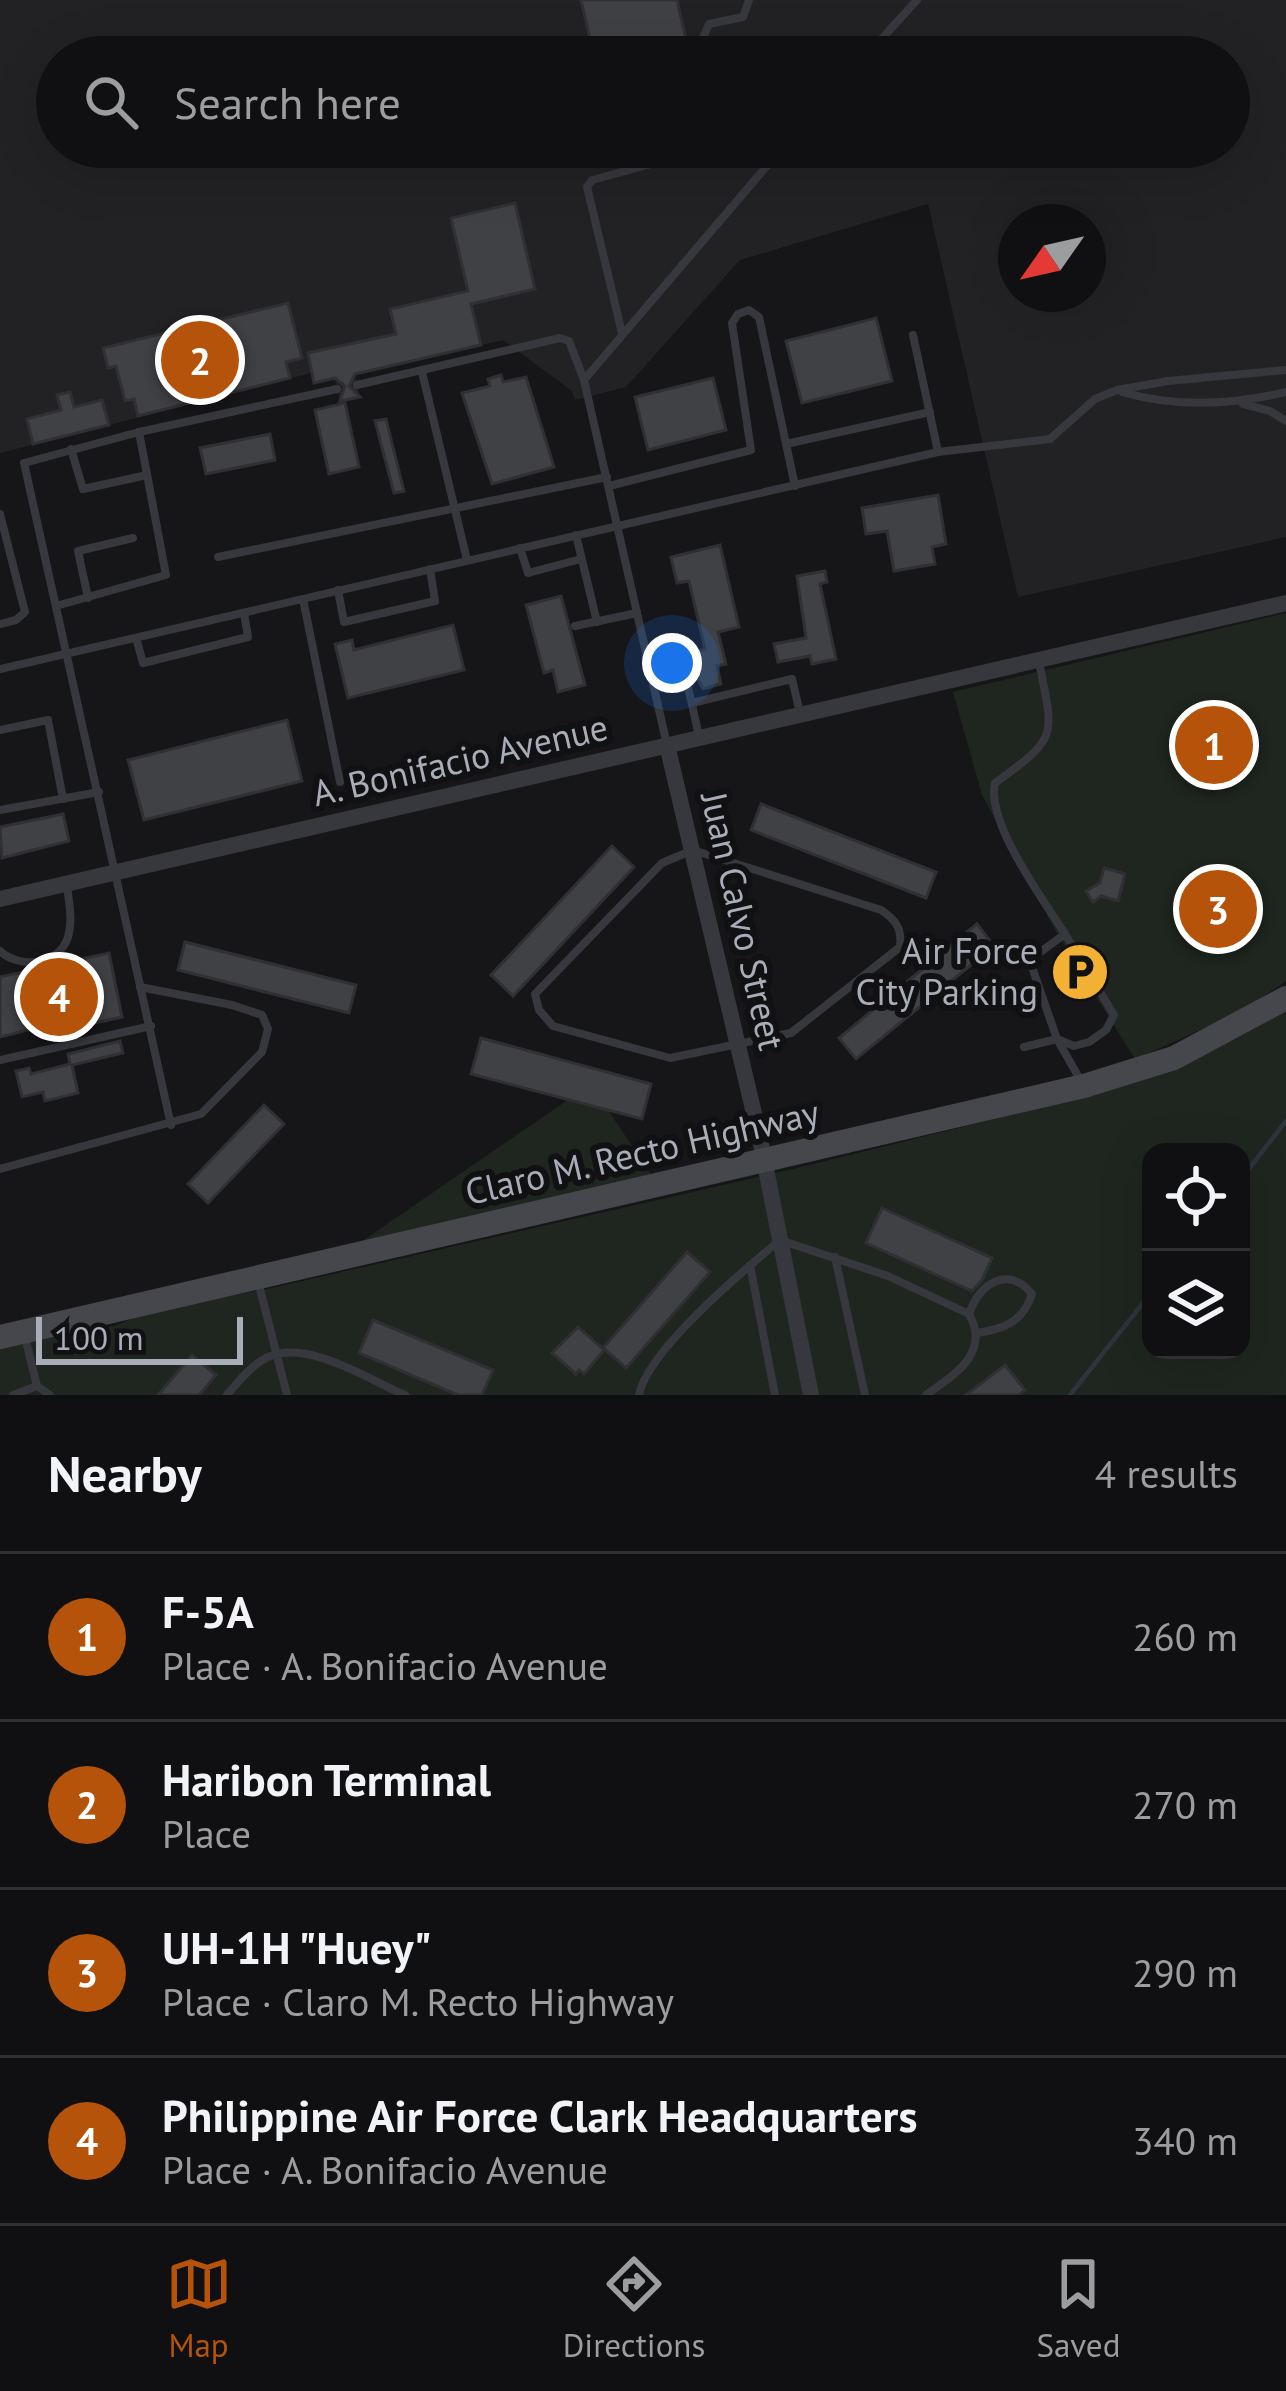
<!DOCTYPE html>
<html lang="en">
<head>
<meta charset="utf-8">
<style>
  :root { --surface:#101012; --page:#1e1e20; --text:#f1f3f6; --muted:#9c9d9f; --line:#303032; --accent:#b45309 }
  body { margin:0; font-family:"PT Sans",sans-serif; background:var(--page); color:var(--text) }
  .controls { position:absolute; right:36px; bottom:36px; display:grid; overflow:hidden; border-radius:24px; box-shadow:0 12px 48px #0002 }
  .controls button { width:108px; height:108px; display:grid; place-items:center; padding:0; border:0; border-bottom:3px solid var(--line); background:var(--surface); color:var(--text); font:60px sans-serif }
  .compass { position:absolute; left:998px; top:204px; width:108px; height:108px; border-radius:50%; background:var(--surface); box-shadow:0 12px 48px #0002; rotate:236deg }
  .scale { position:absolute; left:36px; bottom:30px; width:207px; box-sizing:border-box; padding-left:12px; border:6px solid #a8adb8; border-top:0; font-size:33px; line-height:42px; white-space:nowrap; color:#a8adb8; -webkit-text-stroke:9px #111113; paint-order:stroke }
  .you { position:absolute; left:672px; top:663px; width:42px; height:42px; margin:-30px; border:9px solid #fff; border-radius:50%; background:#1a73e8; box-shadow:0 0 0 18px #1a73e833 }
  .badge { display:grid; place-items:center; width:78px; height:78px; border-radius:50%; background:var(--accent); color:#fff; font-size:39px; font-weight:700 }
  .pin { position:absolute; translate:-50% -50%; border:6px solid #fff; box-shadow:0 3px 12px #0006 }
  .list { margin:0; padding:0; list-style:none }
  h2 { display:flex; justify-content:space-between; align-items:center; height:156px; margin:0; padding:0 48px; font-size:51px }
  h2 small { font-size:39px; font-weight:400; color:var(--muted) }
  .list li { display:grid; grid-template-columns:78px 1fr auto; gap:36px; align-items:center; box-sizing:border-box; height:168px; padding:0 48px; border-top:3px solid var(--line) }
  .list b { display:block; font-size:45px; white-space:nowrap }
  .list p { margin:0; font-size:39px; white-space:nowrap; color:var(--muted) }
  .list em { font-size:39px; font-style:normal; color:var(--muted) }
  .icon { flex:none; width:66px; height:66px; fill:none; stroke:currentColor; stroke-width:2; stroke-linecap:round; stroke-linejoin:round }
  .map { position:relative; flex:none; width:1286px; height:1395px; overflow:hidden }
  .search { position:absolute; background:var(--surface); box-shadow:0 12px 48px #0002; left:36px; right:36px; top:36px; height:132px; display:flex; align-items:center; gap:30px; box-sizing:border-box; padding:0 42px; border-radius:66px; color:var(--muted); font-size:45px }
  .sheet { height:828px; background:var(--surface) }
  nav { display:flex; justify-content:space-around; align-items:center; box-sizing:border-box; height:168px; border-top:3px solid var(--line); background:var(--surface); font-size:33px; color:var(--muted) }
  nav a { display:grid; justify-items:center; gap:6px }
  nav .on { color:var(--accent) }
  .map>svg:first-child { display:block }
  .built { fill:#222225; fill-rule:evenodd }
  .green { fill:#1e261f; fill-rule:evenodd }
  .lines { fill:none; stroke-linecap:round; stroke-linejoin:round }
  .stream { stroke:#2c353c; stroke-width:4.5 }
  .building { fill:#404145; stroke:#303034; stroke-width:3 }
  .lane { stroke:#37383d; stroke-width:8 }
  .street { stroke:#37383d; stroke-width:16 }
  .secondary { stroke:#45474d; stroke-width:24 }
  .labels { text-anchor:middle; stroke-width:12; stroke-linejoin:round; paint-order:stroke }
  .street-label { font-size:36px; fill:#a8adb8; stroke:#111113 }
  .poi-label { font-size:36px; fill:#a8adb8; stroke:#111113; text-anchor:end }
</style>
</head>
<body>
<div class="map">
<svg width="1286" height="1395" viewBox="0 0 1286 1395">
  <rect width="100%" height="100%" fill="#161618"/>
  <path class="built" d="M 0,0 L 1286,0 L 1286,537 L 1018,597 L 928,204 L 740,260 L 626,387 L 575,400 L 572,391 L 503,340 L 355,374 L 360,397 L 340,401 L 335,379 L 314,383 L 311,373 L 0,453 ZM 57,57 L 1229,57 L 1229,147 L 57,147 ZM 1016,222 L 1088,222 L 1088,294 L 1016,294 Z"/>
  <g class="green">
    <polygon points="1286,613 1286,981 1243,1011 1135,1059 1059,937 982,795 953,692"/>
    <path d="M 1286,1007 L 1286,1395 L 0,1395 L 0,1346 L 115,1326 L 152,1310 L 267,1289 L 789,1170 L 1083,1097 ZM 1151,1152 L 1241,1152 L 1241,1350 L 1151,1350 Z"/>
    <polygon points="591,1084 653,1178 358,1244"/>
  </g>
  <g class="lines">
    <g class="stream">
      <polyline points="1241,1179 1286,1121"/>
      <polyline points="1070,1395 1151,1293"/>
    </g>
  </g>
  <g class="building">
    <polygon points="581,0 677,0 690,57 594,57"/>
    <polygon points="515,203 535,289 471,304 481,345 355,374 349,386 360,397 340,401 345,386 335,378 314,383 308,353 396,334 390,309 468,291 451,218"/>
    <polygon points="288,303 302,358 286,362 290,378 138,416 134,399 125,401 116,366 108,368 103,348"/>
    <polygon points="876,318 892,381 802,403 786,341"/>
    <polygon points="501,375 503,382 526,377 554,467 492,484 462,393 490,386 488,379"/>
    <polygon points="713,378 726,430 648,450 635,397"/>
    <polygon points="70,392 74,407 102,400 109,425 33,444 27,419 61,410 57,395"/>
    <polygon points="345,403 359,467 329,474 315,410"/>
    <polygon points="386,419 404,491 394,493 375,421"/>
    <polygon points="270,434 275,460 206,474 200,448"/>
    <polygon points="938,495 946,544 932,547 935,564 894,571 887,531 866,534 862,508"/>
    <polygon points="720,545 739,627 718,632 726,664 717,666 721,684 703,689 692,668 697,667 694,652 705,649 689,581 677,583 671,557"/>
    <polygon points="825,571 827,582 820,584 836,659 812,664 810,656 778,662 774,644 806,638 797,576"/>
    <polygon points="561,596 585,685 558,692 553,670 544,673 526,605"/>
    <polygon points="453,625 464,670 348,698 335,644 352,640 354,650"/>
    <polygon points="287,720 302,781 144,820 128,760"/>
    <polygon points="761,804 936,872 926,898 751,830"/>
    <polygon points="63,814 69,841 2,858 0,827"/>
    <polygon points="612,846 634,867 513,996 491,975"/>
    <polygon points="1104,868 1125,874 1118,901 1101,896 1093,902 1086,891 1100,883"/>
    <polygon points="977,924 994,946 856,1059 839,1038"/>
    <polygon points="185,942 356,985 349,1013 178,970"/>
    <polygon points="109,953 122,1017 48,1033 47,1025 0,1037 0,977"/>
    <polygon points="481,1038 651,1084 642,1119 471,1074"/>
    <polygon points="120,1041 123,1053 72,1065 78,1093 45,1101 43,1092 22,1097 16,1071 29,1068 31,1074 70,1064 68,1054"/>
    <polygon points="264,1105 284,1124 208,1203 188,1184"/>
    <polygon points="882,1208 992,1258 982,1280 972,1291 866,1243"/>
    <polygon points="687,1252 710,1272 626,1368 603,1348"/>
    <polygon points="373,1320 493,1370 482,1395 458,1395 359,1353"/>
    <polygon points="578,1327 604,1350 584,1374 579,1370 576,1374 552,1353"/>
    <polygon points="192,1355 216,1375 199,1395 158,1395"/>
    <polygon points="1005,1365 1025,1390 1019,1395 966,1395"/>
  </g>
  <g class="lines">
    <g class="lane">
      <polyline points="703,57 701,42 709,24 743,17 749,0"/>
      <polyline points="865,57 917,0"/>
      <polyline points="622,333 587,187 592,180 714,147"/>
      <polyline points="913,335 938,452"/>
      <polyline points="422,372 467,560"/>
      <polyline points="584,380 783,147"/>
      <polyline points="357,385 560,338 569,341 584,380 667,745"/>
      <path d="M 1122,392 C 1177,408 1232,405 1286,392"/>
      <polyline points="1243,404 1270,411 1286,421"/>
      <polyline points="786,444 930,412"/>
      <polyline points="71,449 83,489 147,475"/>
      <polyline points="609,486 751,450 732,323 738,314 749,310 759,317 795,486"/>
      <polyline points="0,514 25,612 16,620 0,624"/>
      <polyline points="576,535 597,622"/>
      <polyline points="520,548 528,573 581,559"/>
      <polyline points="218,557 607,477"/>
      <polyline points="338,590 344,622 435,601 430,569"/>
      <polyline points="88,598 78,551 133,538"/>
      <polyline points="303,599 340,782"/>
      <polyline points="56,606 166,575 139,432"/>
      <polyline points="575,626 637,613"/>
      <polyline points="136,638 143,663 248,637 244,613"/>
      <polyline points="682,660 699,736"/>
      <path d="M 1039,662 C 1054,737 1059,737 995,783 C 986,823 1043,899 1065,934"/>
      <polyline points="0,669 938,452 1050,439 1095,399 1117,390 1168,381 1286,370"/>
      <polyline points="692,703 792,679 800,713"/>
      <polyline points="0,730 48,720 63,799"/>
      <polyline points="0,810 99,792"/>
      <path d="M 693,850 L 881,910 C 896,920 902,928 900,947 L 791,1033 L 670,1058 L 553,1026 L 539,1010 L 535,994 L 662,863 Z"/>
      <path d="M 0,951 C 19,969 59,966 68,937 C 73,921 69,902 67,886"/>
      <polyline points="1024,1047 1057,1039 1074,1046 1089,1042 1106,1030 1114,1015 1065,934 1039,953 1032,967 1057,1039 1082,1083"/>
      <polyline points="0,1060 151,1026"/>
      <polyline points="171,1125 24,463 139,432 337,389"/>
      <polyline points="0,1169 201,1114 262,1052 268,1029 262,1015 232,1005 140,987"/>
      <polyline points="835,1257 865,1395"/>
      <polyline points="750,1265 775,1395"/>
      <polyline points="259,1285 287,1395"/>
      <path d="M 969,1314 C 979,1283 1009,1265 1032,1294 C 1023,1322 1004,1329 977,1333"/>
      <polyline points="37,1386 50,1395"/>
      <polyline points="13,1395 37,1386 25,1337"/>
      <path d="M 227,1395 C 237,1383 248,1369 261,1361 C 301,1334 367,1379 405,1395"/>
      <path d="M 639,1395 C 647,1351 744,1270 780,1240 L 888,1276 L 969,1314 C 991,1353 954,1375 926,1395"/>
    </g>
    <g class="street">
      <polyline points="667,745 760,1139 811,1395"/>
      <polyline points="0,899 1286,603"/>
    </g>
    <polyline class="secondary" points="0,1337 1084,1086 1174,1058 1286,998"/>
  </g>
  <defs>
    <symbol id="parking-disc" viewBox="-11 -11 22 22"><circle r="9.5" fill="#f2b134" stroke="#111113"/><path d="M-3.5-5.5H1a3.5 3.5 0 0 1 0 7H-1V5.5H-3.5ZM-1-3.4V-.6H.8a1.4 1.4 0 0 0 0-2.8Z" fill="#111"/></symbol>
  </defs>
  <g fill-rule="evenodd">
    <use href="#parking-disc" x="1047" y="939" width="66" height="66"/>
  </g>
  <g class="labels">
    <g class="street-label">
      <text transform="translate(460 760) rotate(-13)" y="13">A. Bonifacio Avenue</text>
      <text transform="translate(743 921) rotate(77)" y="13">Juan Calvo Street</text>
      <text transform="translate(642 1152) rotate(-13)" y="13">Claro M. Recto Highway</text>
    </g>
    <g class="poi-label">
      <text x="1038" y="964">Air Force<tspan x="1038" dy="41">City Parking</tspan></text>
    </g>
  </g>
</svg>
<div class="controls">
<button><svg class="icon" aria-label="locate" viewBox="0 0 24 24"><circle cx="12" cy="12" r="6"/><path d="M12 2v4M12 18v4M2 12h4M18 12h4"/></svg></button>
<button><svg class="icon" aria-label="layers" viewBox="0 0 24 24"><path d="M12 4l9 5-9 5-9-5zM3 14l9 5 9-5"/></svg></button>
</div>
<svg class="compass" viewBox="-18 -18 36 36"><path d="M0-13l5 13h-10z" fill="#e53935"/><path d="M0 13l5-13h-10z" fill="#9c9d9f"/></svg>
<div class="scale">100 m</div>
<div class="you"></div>
<div class="pin badge" style="left:1214px;top:745px">1</div>
<div class="pin badge" style="left:200px;top:360px">2</div>
<div class="pin badge" style="left:1218px;top:909px">3</div>
<div class="pin badge" style="left:59px;top:997px">4</div>
<div class="search"><svg class="icon" aria-label="search" viewBox="0 0 24 24"><circle cx="10" cy="10" r="6"/><path d="M15 15l6 6"/></svg>Search here</div>
</div>
<section class="sheet">
<h2>Nearby<small>4 results</small></h2>
<ul class="list">
<li><span class="badge">1</span><div><b>F-5A</b><p>Place · A. Bonifacio Avenue</p></div><em>260 m</em></li>
<li><span class="badge">2</span><div><b>Haribon Terminal</b><p>Place</p></div><em>270 m</em></li>
<li><span class="badge">3</span><div><b>UH-1H &quot;Huey&quot;</b><p>Place · Claro M. Recto Highway</p></div><em>290 m</em></li>
<li><span class="badge">4</span><div><b>Philippine Air Force Clark Headquarters</b><p>Place · A. Bonifacio Avenue</p></div><em>340 m</em></li>
</ul>
</section>
<nav>
<a class="on"><svg class="icon" aria-label="map" viewBox="0 0 24 24"><path d="M3 6l6-2 6 2 6-2v14l-6 2-6-2-6 2zM9 4v14M15 6v14"/></svg>Map</a>
<a><svg class="icon" aria-label="directions" viewBox="0 0 24 24"><path d="M12 3l9 9-9 9-9-9zM9 14v-3h6M13 9l2 2-2 2"/></svg>Directions</a>
<a><svg class="icon" aria-label="saved" viewBox="0 0 24 24"><path d="M7 4h10v16l-5-4-5 4z"/></svg>Saved</a>
</nav>
</body>
</html>
